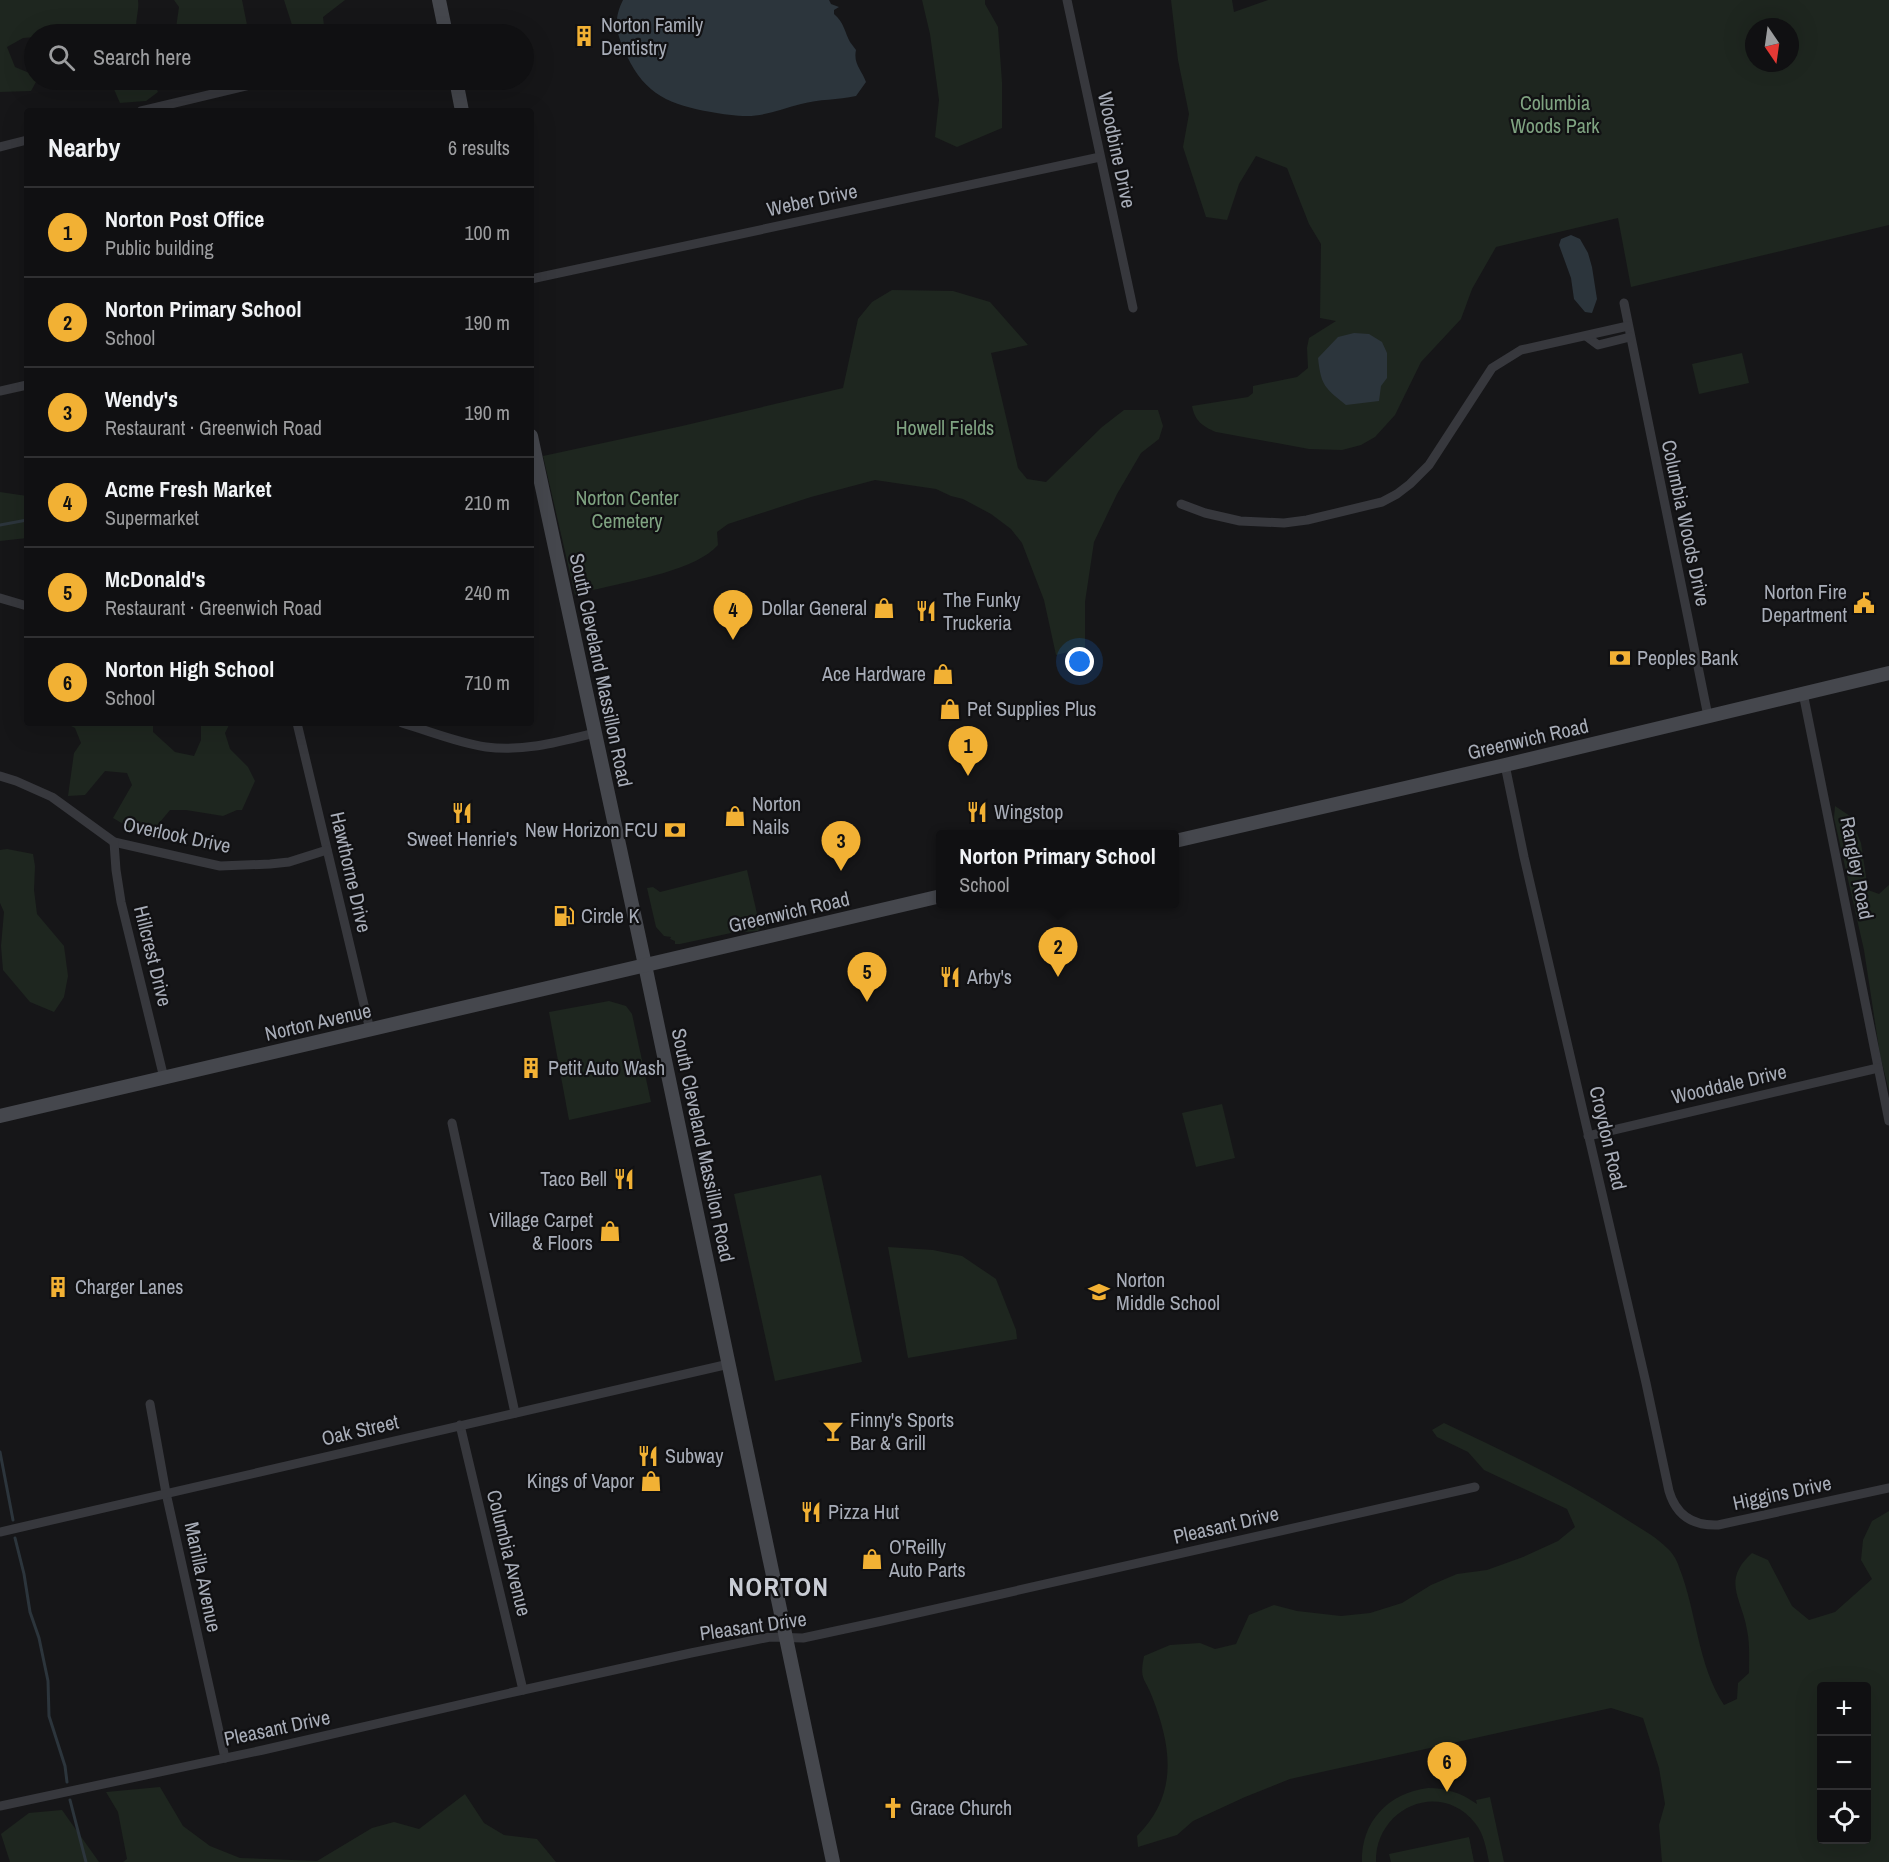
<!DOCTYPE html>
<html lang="en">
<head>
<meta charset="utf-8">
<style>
  :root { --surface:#101012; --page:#1e1e20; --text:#f1f3f6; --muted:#9c9d9f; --line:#303032; --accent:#f2b134 }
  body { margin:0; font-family:"Archivo Narrow",sans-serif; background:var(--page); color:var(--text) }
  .controls { position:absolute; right:18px; bottom:18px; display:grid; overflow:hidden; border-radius:6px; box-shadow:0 6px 24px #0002 }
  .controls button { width:54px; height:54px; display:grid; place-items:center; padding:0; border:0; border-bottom:2px solid var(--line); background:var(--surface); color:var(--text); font:30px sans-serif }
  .compass { position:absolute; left:1745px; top:18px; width:54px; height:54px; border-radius:50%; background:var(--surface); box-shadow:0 6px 24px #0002; rotate:167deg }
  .you { position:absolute; left:1080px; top:662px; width:21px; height:21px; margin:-15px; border:4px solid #fff; border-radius:50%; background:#1a73e8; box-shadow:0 0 0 9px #1a73e833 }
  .badge { display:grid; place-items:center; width:39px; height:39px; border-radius:50%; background:var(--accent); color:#111; font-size:20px; font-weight:700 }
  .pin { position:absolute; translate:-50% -50px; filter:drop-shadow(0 2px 3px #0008) }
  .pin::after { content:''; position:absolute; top:32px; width:21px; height:18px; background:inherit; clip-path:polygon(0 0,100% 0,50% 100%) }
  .popup { position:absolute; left:936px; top:830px; width:243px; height:78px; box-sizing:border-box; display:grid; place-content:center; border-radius:6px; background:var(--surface); filter:drop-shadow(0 2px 4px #0005); font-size:20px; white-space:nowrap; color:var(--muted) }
  .popup b { font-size:22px; color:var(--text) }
  .popup::after { content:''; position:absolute; left:50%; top:100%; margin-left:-12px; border:12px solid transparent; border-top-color:var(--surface) }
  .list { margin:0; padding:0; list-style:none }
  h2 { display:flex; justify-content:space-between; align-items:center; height:78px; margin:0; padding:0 24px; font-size:26px }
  h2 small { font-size:20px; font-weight:400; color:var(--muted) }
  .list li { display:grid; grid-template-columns:39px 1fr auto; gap:18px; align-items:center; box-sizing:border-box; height:90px; padding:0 24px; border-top:2px solid var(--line) }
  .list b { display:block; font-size:22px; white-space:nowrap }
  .list p { margin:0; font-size:20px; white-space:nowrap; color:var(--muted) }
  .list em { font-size:20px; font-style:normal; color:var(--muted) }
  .icon { flex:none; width:33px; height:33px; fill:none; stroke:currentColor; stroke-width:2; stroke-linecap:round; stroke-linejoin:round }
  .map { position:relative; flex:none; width:1889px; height:1862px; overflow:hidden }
  .search { position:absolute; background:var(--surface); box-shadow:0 6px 24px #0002; left:24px; top:24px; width:510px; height:66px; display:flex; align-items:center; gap:15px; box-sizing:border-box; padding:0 21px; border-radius:33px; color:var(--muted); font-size:22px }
  .panel { position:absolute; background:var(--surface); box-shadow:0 6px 24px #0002; left:24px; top:108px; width:510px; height:618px; border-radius:6px }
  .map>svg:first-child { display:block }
  .green { fill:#1e261f; fill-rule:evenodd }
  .water { fill:#2c353c }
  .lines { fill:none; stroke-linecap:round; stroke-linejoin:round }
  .stream { stroke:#2c353c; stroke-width:3 }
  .street { stroke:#37383d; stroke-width:9 }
  .secondary { stroke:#45474d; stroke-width:14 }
  .labels { text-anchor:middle; stroke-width:4.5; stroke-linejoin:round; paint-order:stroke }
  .poi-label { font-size:20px; fill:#a8adb8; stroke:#111113; text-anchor:start }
  .park-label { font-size:20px; fill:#7fa381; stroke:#111113 }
  .street-label { font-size:20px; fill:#a8adb8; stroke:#111113 }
  .district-label { font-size:26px; font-weight:bold; letter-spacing:1.5px; fill:#c9ccd4; stroke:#111113 }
</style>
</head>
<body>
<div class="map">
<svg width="1889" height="1862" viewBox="0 0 1889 1862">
  <rect width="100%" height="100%" fill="#161618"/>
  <g class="green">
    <path d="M 0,0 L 138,0 C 140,11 133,24 138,34 L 34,34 L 34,37 L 23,38 L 7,47 L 15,67 L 34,75 L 34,80 L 37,80 L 31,91 L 0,92 Z"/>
    <polygon points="174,0 242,0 248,30 246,34 177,34 176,28 179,7"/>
    <polygon points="284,0 345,0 323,17 325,34 286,34 293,28"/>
    <polygon points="922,0 985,0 985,4 998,27 1002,82 1002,128 957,147 935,137 939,100 930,34"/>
    <path d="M 1171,0 L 1232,0 L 1234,12 L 1268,0 L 1889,0 L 1889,225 L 1631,287 L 1618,218 L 1496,247 L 1472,289 L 1461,319 L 1421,362 L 1395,415 L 1375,437 L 1361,445 L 1342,450 L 1309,449 L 1216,432 C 1202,426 1195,421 1192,406 L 1248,397 L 1253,393 L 1253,386 L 1297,377 L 1308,368 L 1307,348 L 1309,338 L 1336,321 L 1320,318 L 1321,244 L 1309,224 L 1287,168 L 1256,156 L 1239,184 L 1227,220 L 1206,217 L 1183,147 L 1189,114 L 1178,60 ZM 1754,27 L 1790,27 L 1790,63 L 1754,63 Z"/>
    <polygon points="124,80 153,80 158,92 146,101 120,103 113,87"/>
    <path d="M 892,290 L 953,291 L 990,302 L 1028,345 L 991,353 L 1018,468 L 1027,479 L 1046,482 L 1102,427 L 1124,410 L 1158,410 L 1163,426 L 1159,439 L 1141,453 L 1117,494 L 1094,542 L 1085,602 L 1085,648 L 1056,655 L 1044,600 L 1022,543 L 1011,529 L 991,514 L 963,499 L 951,496 L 936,489 L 875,480 L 811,497 L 728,524 L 717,532 L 718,545 C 696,570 634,580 602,588 C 593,590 583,591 575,595 L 543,456 L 682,426 L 843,388 L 858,319 L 872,302 Z"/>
    <polygon points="1742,353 1749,383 1699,394 1692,364"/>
    <polygon points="0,492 27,496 27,538 0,541"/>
    <polygon points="65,723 110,723 134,726 135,723 153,723 153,732 175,752 194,756 201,740 201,723 230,723 225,733 230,749 248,767 255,781 242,810 237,810 223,816 186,810 170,810 150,834 130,828 113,818 132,785 127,773 105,771 85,795 68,796 74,753 81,743 75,728"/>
    <polygon points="1835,806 1850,816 1861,843 1868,890 1879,894 1889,885 1889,1091 1880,1055 1864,950 1834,818"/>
    <polygon points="7,849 33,854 35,866 34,890 37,914 64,946 68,976 64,997 54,1012 30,1002 3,970 1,946 4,912 0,903 0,850"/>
    <polygon points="747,870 758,918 762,922 767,922 766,927 761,927 758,931 731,933 680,944 675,944 675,941 670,939 671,937 664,936 656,927 647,888 653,887 660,892"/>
    <polygon points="609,1001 626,1006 632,1014 651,1102 569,1120 549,1012"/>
    <polygon points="1222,1104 1235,1158 1196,1167 1182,1113"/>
    <polygon points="821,1175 862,1362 775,1381 734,1194"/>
    <polygon points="888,1247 933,1250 962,1256 996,1279 1016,1330 1017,1339 908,1358"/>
    <path d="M 1444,1423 C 1503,1451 1563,1479 1618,1514 C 1634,1525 1653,1534 1667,1548 C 1672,1552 1677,1560 1679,1567 C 1697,1612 1697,1664 1724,1705 L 1737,1699 L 1738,1683 L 1749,1673 C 1749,1659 1750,1644 1747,1630 C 1742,1598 1721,1581 1752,1553 L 1768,1560 L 1792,1606 L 1809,1620 L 1835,1612 L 1872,1579 L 1861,1560 L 1863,1540 L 1872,1521 L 1889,1511 L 1889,1862 L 1662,1862 L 1659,1825 L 1665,1804 L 1659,1768 L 1643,1718 L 1611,1708 L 1290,1779 L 1245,1797 L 1193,1821 L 1177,1835 L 1138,1847 L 1137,1836 C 1178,1795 1172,1749 1153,1699 C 1145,1677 1139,1681 1144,1656 L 1170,1645 L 1200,1643 L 1215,1649 L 1236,1644 L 1249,1615 L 1274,1605 L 1297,1611 L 1341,1616 L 1370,1613 L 1402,1603 L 1431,1585 L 1457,1574 L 1487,1570 L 1523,1557 L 1558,1541 L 1575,1527 L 1567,1509 L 1484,1470 L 1468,1452 L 1437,1437 L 1432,1430 ZM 1822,1686 L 1866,1686 L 1866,1840 L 1822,1840 Z"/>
    <polygon points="160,1787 183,1826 210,1846 240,1858 317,1861 372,1828 394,1822 419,1829 465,1794 484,1823 504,1835 537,1839 556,1862 123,1862 127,1859 118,1812 106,1792"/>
    <path d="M 1428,1788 C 1447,1788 1461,1793 1477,1804 L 1476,1800 L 1490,1797 L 1504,1862 L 1489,1862 C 1486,1848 1484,1834 1475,1823 C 1440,1779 1375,1808 1376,1862 L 1362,1862 C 1361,1822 1388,1793 1428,1788 Z"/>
    <polygon points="62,1810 99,1862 10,1862 1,1834 29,1813"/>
    <polygon points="1469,1837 1474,1862 1391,1862 1389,1854"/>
  </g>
  <g class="water">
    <path d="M 623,0 L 829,0 L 831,4 L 839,7 L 834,10 L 834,14 C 844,22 845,33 850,42 C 852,45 854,47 856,50 C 853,64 862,70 866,82 L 856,96 C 838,100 819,99 801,104 C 784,108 766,116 747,116 C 736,116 722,114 711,112 C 671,105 645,95 627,56 C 617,35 612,22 623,0 Z"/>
    <polygon points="1571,235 1580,239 1588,253 1592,267 1597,299 1592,313 1585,312 1574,299 1571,278 1559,245 1561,239"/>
    <path d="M 1354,333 L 1369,334 L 1382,342 L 1387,353 L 1387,378 L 1381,386 L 1379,401 L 1346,405 C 1325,388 1321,386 1318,358 L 1338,337 Z"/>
  </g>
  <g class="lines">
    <g class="stream">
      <polyline points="0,525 27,520"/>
      <polyline points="0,1452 13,1520"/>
      <polyline points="15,1538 24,1574 30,1612 39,1638 48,1681 49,1716 65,1766 67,1782"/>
      <polyline points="70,1800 86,1862"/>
    </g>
    <g class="street">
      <polyline points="1067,0 1133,308"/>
      <polyline points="141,111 271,80"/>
      <polyline points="0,147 27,140"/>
      <polyline points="531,279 1100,157"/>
      <polyline points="1624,303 1708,716"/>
      <polyline points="1586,336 1598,345 1630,337"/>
      <polyline points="0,391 27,385"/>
      <polyline points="1181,504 1205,513 1240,521 1284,523 1307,520 1382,502 1397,494 1410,484 1429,465 1492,368 1521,350 1628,326"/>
      <polyline points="0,598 27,606"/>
      <polyline points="1803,693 1889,1121"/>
      <polyline points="297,723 370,1030"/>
      <path d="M 402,723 C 429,731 458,743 486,747 C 523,752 559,742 595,733"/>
      <path d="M 1505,765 L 1524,857 L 1646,1383 L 1669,1491 C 1676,1515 1693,1526 1718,1525 L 1889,1488"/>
      <polyline points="0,776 16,781 52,797 114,842 202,862 220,866 270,864 289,862 327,850"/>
      <polyline points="114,842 116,870 121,902 164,1078"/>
      <polyline points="452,1123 515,1413"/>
      <polyline points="1588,1136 1878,1068"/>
      <polyline points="150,1404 166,1493 225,1758"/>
      <polyline points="460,1425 523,1690"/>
      <polyline points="0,1532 729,1364"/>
      <polyline points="0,1806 263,1750 523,1690 691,1653 770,1637 803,1638 882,1621 1475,1487"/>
    </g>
    <g class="secondary">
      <polyline points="439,0 446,34"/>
      <polyline points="456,80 462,111"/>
      <polyline points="531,436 645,965 833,1862"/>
      <polyline points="1175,841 1505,765 1889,673"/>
      <polyline points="0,1116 941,896"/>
    </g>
  </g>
  <defs>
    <symbol id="building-bare" viewBox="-9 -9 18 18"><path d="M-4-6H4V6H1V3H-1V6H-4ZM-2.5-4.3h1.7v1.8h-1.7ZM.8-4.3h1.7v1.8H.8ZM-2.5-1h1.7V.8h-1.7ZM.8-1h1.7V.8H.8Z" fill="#f2b134" stroke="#111113" stroke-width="2.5" paint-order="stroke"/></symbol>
    <symbol id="civic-bare" viewBox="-9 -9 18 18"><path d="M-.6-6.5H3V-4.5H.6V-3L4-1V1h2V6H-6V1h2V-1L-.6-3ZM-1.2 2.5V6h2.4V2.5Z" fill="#f2b134" stroke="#111113" stroke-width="2.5" paint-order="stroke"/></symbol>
    <symbol id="shop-bare" viewBox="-9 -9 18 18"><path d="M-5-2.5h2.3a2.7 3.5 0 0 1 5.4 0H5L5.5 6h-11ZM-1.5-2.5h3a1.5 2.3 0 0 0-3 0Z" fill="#f2b134" stroke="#111113" stroke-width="2.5" paint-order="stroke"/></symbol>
    <symbol id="restaurant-bare" viewBox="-9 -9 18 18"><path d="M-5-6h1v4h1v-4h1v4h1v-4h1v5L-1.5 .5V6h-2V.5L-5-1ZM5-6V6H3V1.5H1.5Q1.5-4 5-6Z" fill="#f2b134" stroke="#111113" stroke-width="2.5" paint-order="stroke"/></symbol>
    <symbol id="bank-bare" viewBox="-9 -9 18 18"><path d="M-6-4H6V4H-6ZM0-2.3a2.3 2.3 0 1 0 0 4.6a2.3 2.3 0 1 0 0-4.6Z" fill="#f2b134" stroke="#111113" stroke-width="2.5" paint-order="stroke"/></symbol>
    <symbol id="fuel-bare" viewBox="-9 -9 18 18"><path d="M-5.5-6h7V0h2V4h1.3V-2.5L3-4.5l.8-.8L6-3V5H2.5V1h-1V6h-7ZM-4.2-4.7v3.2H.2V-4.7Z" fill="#f2b134" stroke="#111113" stroke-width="2.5" paint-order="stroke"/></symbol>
    <symbol id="school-bare" viewBox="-9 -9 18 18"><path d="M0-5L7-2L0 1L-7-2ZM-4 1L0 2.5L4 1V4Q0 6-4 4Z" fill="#f2b134" stroke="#111113" stroke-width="2.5" paint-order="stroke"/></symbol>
    <symbol id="bar-bare" viewBox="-9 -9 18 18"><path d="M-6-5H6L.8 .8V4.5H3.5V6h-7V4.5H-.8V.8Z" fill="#f2b134" stroke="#111113" stroke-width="2.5" paint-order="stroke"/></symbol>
    <symbol id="church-bare" viewBox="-9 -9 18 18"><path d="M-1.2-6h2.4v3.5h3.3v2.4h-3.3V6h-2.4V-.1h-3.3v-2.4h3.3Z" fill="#f2b134" stroke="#111113" stroke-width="2.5" paint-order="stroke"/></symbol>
  </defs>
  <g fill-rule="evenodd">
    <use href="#building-bare" x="569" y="21" width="30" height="30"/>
    <use href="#civic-bare" x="1849" y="588" width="30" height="30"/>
    <use href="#shop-bare" x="869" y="593" width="30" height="30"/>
    <use href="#restaurant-bare" x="911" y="596" width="30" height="30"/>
    <use href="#bank-bare" x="1605" y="643" width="30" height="30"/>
    <use href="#shop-bare" x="928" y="659" width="30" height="30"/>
    <use href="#shop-bare" x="935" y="694" width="30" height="30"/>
    <use href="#restaurant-bare" x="962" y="797" width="30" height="30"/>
    <use href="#restaurant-bare" x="447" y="798" width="30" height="30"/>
    <use href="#shop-bare" x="720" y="801" width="30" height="30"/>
    <use href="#bank-bare" x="660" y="815" width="30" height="30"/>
    <use href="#fuel-bare" x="549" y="901" width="30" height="30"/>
    <use href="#restaurant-bare" x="935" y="962" width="30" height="30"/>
    <use href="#building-bare" x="516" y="1053" width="30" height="30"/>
    <use href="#restaurant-bare" x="609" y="1164" width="30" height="30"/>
    <use href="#shop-bare" x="595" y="1216" width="30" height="30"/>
    <use href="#building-bare" x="43" y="1272" width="30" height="30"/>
    <use href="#school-bare" x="1084" y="1277" width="30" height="30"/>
    <use href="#bar-bare" x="818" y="1416" width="30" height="30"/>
    <use href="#restaurant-bare" x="633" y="1441" width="30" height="30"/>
    <use href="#shop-bare" x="636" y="1466" width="30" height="30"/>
    <use href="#restaurant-bare" x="796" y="1497" width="30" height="30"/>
    <use href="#shop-bare" x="857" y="1544" width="30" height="30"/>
    <use href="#church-bare" x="878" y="1793" width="30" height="30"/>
  </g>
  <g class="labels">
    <g class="poi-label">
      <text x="601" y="32">Norton Family<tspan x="601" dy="23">Dentistry</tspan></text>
      <text x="1847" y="599" text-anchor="end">Norton Fire<tspan x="1847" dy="23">Department</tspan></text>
      <text x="943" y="607">The Funky<tspan x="943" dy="23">Truckeria</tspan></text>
      <text x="867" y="615" text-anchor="end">Dollar General</text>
      <text x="1637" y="665">Peoples Bank</text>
      <text x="926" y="681" text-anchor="end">Ace Hardware</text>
      <text x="967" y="716">Pet Supplies Plus</text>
      <text x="752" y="811">Norton<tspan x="752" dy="23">Nails</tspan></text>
      <text x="994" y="819">Wingstop</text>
      <text x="658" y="837" text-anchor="end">New Horizon FCU</text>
      <text x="462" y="846" text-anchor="middle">Sweet Henrie's</text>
      <text x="581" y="923">Circle K</text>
      <text x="967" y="984">Arby's</text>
      <text x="548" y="1075">Petit Auto Wash</text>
      <text x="607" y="1186" text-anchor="end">Taco Bell</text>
      <text x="593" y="1227" text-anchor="end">Village Carpet<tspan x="593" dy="23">&amp; Floors</tspan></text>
      <text x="1116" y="1287">Norton<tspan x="1116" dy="23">Middle School</tspan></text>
      <text x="75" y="1294">Charger Lanes</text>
      <text x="850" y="1427">Finny's Sports<tspan x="850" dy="23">Bar &amp; Grill</tspan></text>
      <text x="665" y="1463">Subway</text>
      <text x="634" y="1488" text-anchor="end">Kings of Vapor</text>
      <text x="828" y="1519">Pizza Hut</text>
      <text x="889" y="1554">O'Reilly<tspan x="889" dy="23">Auto Parts</tspan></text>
      <text x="910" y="1815">Grace Church</text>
    </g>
    <g class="park-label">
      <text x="1555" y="110">Columbia<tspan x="1555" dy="23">Woods Park</tspan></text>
      <text x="945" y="435">Howell Fields</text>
      <text x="627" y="505">Norton Center<tspan x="627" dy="23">Cemetery</tspan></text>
    </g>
    <g class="street-label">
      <text transform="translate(1117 150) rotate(78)" y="7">Woodbine Drive</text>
      <text transform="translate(812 200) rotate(-12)" y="7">Weber Drive</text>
      <text transform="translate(1686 523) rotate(78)" y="7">Columbia Woods Drive</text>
      <text transform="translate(601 670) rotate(78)" y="7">South Cleveland Massillon Road</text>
      <text transform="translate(1528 739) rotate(-13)" y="7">Greenwich Road</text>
      <text transform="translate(177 835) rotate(12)" y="7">Overlook Drive</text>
      <text transform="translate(1857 868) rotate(79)" y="7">Rangley Road</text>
      <text transform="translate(351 872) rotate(77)" y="7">Hawthorne Drive</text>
      <text transform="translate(789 912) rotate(-13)" y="7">Greenwich Road</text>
      <text transform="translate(153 956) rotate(76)" y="7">Hillcrest Drive</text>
      <text transform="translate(318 1022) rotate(-13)" y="7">Norton Avenue</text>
      <text transform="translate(1729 1084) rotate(-13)" y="7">Wooddale Drive</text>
      <text transform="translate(1608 1138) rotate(77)" y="7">Croydon Road</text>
      <text transform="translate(703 1145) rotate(78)" y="7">South Cleveland Massillon Road</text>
      <text transform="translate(360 1430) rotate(-13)" y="7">Oak Street</text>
      <text transform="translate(1782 1493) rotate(-12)" y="7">Higgins Drive</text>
      <text transform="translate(1226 1525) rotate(-13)" y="7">Pleasant Drive</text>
      <text transform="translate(509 1553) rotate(76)" y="7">Columbia Avenue</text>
      <text transform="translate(203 1577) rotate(78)" y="7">Manilla Avenue</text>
      <text transform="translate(753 1626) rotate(-8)" y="7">Pleasant Drive</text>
      <text transform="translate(277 1728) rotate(-12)" y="7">Pleasant Drive</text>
    </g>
    <g class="district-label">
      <text x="779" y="1596">NORTON</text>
    </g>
  </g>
</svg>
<div class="controls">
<button>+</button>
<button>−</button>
<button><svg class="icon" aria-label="locate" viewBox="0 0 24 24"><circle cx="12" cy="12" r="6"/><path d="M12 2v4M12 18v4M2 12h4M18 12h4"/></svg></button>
</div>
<svg class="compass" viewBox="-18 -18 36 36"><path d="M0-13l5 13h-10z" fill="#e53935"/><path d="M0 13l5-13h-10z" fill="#9c9d9f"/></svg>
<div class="you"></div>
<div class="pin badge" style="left:968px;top:776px">1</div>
<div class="pin badge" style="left:1058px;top:977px">2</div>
<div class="popup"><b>Norton Primary School</b>School</div>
<div class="pin badge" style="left:841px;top:871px">3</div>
<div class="pin badge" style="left:733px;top:640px">4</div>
<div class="pin badge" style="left:867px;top:1002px">5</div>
<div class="pin badge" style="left:1447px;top:1792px">6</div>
<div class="search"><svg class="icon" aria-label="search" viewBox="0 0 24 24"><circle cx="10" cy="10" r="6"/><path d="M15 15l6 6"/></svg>Search here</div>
<section class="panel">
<h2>Nearby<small>6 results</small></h2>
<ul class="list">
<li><span class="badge">1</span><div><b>Norton Post Office</b><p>Public building</p></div><em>100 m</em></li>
<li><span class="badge">2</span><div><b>Norton Primary School</b><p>School</p></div><em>190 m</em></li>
<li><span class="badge">3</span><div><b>Wendy's</b><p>Restaurant · Greenwich Road</p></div><em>190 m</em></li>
<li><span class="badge">4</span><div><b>Acme Fresh Market</b><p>Supermarket</p></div><em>210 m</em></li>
<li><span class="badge">5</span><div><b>McDonald's</b><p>Restaurant · Greenwich Road</p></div><em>240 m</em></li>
<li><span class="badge">6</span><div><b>Norton High School</b><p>School</p></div><em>710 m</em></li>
</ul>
</section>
</div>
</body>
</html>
